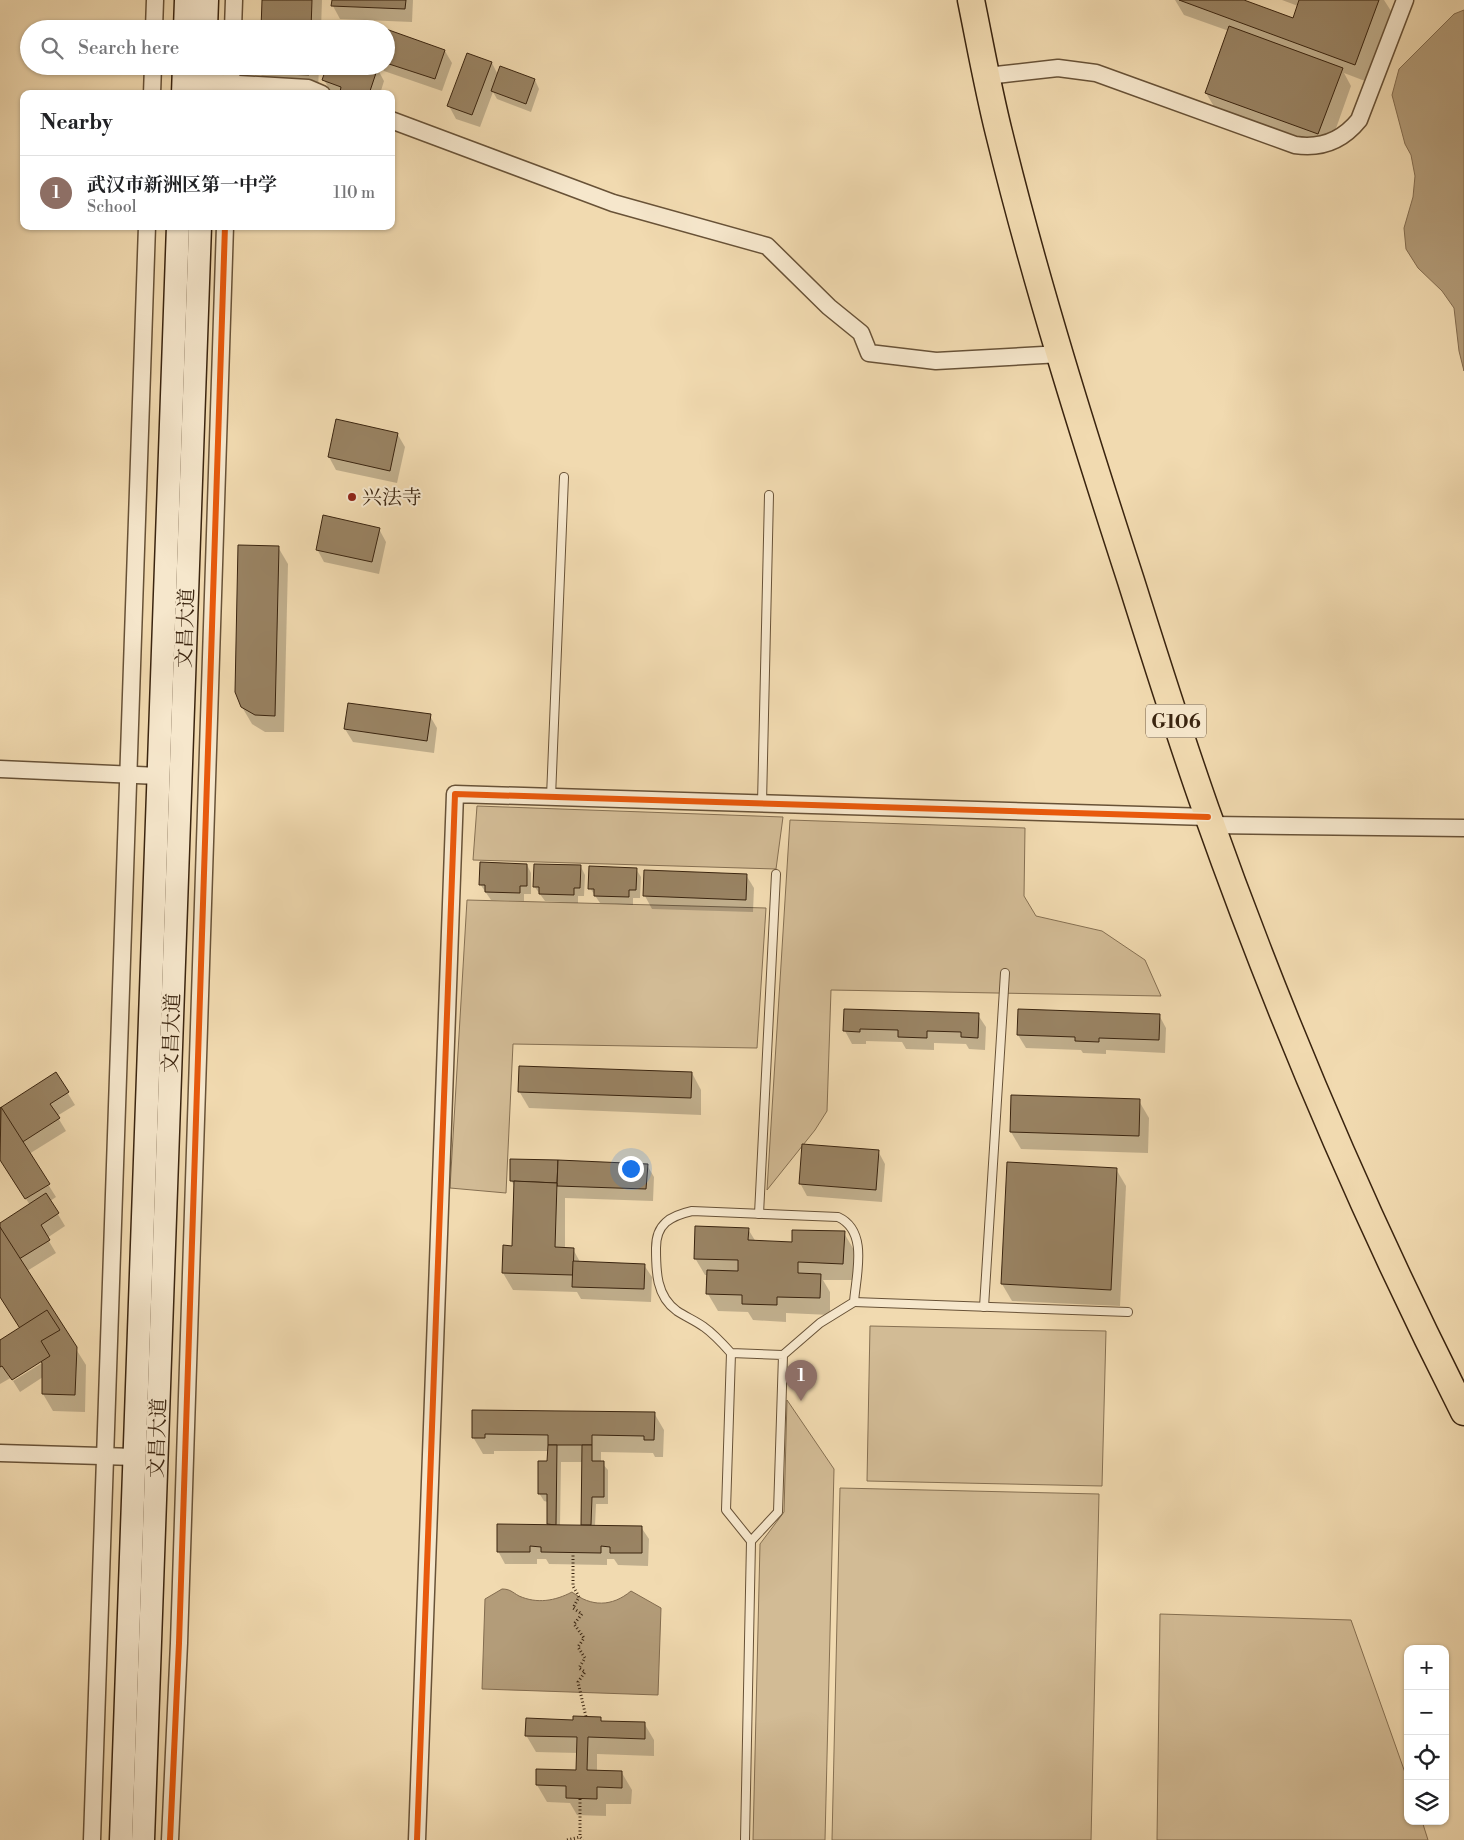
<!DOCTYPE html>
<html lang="en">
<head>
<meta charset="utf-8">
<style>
  :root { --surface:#fff; --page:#f2f2f2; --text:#202124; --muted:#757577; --line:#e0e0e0; --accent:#db2777 }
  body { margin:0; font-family:"Libre Bodoni","Noto Serif SC",serif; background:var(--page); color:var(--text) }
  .controls { position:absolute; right:15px; bottom:15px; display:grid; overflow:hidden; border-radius:10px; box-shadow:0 1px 4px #0004 }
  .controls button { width:45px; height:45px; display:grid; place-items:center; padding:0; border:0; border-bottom:1px solid var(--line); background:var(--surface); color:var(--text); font:25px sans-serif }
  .you { position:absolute; left:630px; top:1168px; width:18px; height:18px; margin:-12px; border:4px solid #fff; border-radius:50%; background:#1a73e8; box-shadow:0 0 0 8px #1a73e833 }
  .badge { display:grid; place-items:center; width:32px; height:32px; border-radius:50%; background:var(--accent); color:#fff; font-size:16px; font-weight:700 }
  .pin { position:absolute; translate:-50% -41px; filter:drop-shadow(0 1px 2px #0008) }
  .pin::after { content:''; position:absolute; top:26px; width:18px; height:15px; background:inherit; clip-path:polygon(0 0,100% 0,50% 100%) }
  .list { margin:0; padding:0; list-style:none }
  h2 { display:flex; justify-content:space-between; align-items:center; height:65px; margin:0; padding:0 20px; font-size:21px }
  h2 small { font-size:16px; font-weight:400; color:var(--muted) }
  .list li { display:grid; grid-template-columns:32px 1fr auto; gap:15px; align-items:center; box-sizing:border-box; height:75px; padding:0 20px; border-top:1px solid var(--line) }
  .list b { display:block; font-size:19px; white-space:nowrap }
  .list p { margin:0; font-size:16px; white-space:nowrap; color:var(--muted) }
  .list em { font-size:16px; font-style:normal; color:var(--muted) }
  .icon { flex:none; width:28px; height:28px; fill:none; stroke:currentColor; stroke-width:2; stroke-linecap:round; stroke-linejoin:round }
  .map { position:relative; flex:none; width:1464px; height:1840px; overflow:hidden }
  .search { position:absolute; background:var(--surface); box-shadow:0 1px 4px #0004; left:20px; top:20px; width:375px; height:55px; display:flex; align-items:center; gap:12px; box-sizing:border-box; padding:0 18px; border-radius:28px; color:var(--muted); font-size:19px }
  .panel { position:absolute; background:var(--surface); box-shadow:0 1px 4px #0004; left:20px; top:90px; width:375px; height:140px; border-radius:10px }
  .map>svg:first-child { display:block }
  .green { fill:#d2bb95; stroke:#867052 }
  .water { fill:#b39c79; stroke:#836c4f }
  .shadow { fill:#0003; fill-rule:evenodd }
  .building { fill:#998363; stroke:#3a240f }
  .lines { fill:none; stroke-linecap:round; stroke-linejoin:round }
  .service-casing { stroke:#685237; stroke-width:10 }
  .minor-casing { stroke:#685237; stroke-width:19 }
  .secondary-casing { stroke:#3a240f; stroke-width:25 }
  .trunk-casing { stroke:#3a240f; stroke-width:29 }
  .path { stroke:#3a240f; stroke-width:3; stroke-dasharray:1 2.5; stroke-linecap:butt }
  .service { stroke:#f6e7cc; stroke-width:8 }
  .minor { stroke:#f6e7cc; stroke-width:16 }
  .secondary { stroke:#f6e7cc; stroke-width:22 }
  .trunk { stroke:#f1dab0; stroke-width:26 }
  .cycleway-casing { stroke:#f6e7cc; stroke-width:9 }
  .cycleway { stroke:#e8590c; stroke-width:6 }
  .poi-dot { fill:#8f2418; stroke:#f6e7cc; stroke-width:2 }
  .labels { text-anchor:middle; stroke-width:4; stroke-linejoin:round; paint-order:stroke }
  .shield { fill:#f6e7cc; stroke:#725e48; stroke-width:1 }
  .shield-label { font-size:19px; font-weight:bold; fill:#3a240f }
  .poi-label { font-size:20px; fill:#3a240f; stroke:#f6e7cc; text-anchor:start }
  .street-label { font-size:20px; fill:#3a240f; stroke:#f6e7cc }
</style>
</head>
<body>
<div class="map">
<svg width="1464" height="1840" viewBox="0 0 1464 1840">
  <rect width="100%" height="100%" fill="#f1dab0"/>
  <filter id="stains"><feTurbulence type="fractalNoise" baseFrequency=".004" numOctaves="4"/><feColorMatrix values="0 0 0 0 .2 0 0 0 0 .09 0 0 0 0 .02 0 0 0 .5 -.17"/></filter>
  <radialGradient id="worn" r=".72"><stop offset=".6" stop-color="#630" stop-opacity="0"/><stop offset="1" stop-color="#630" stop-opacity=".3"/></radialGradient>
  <g class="green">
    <polygon points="477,806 783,817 776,869 473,860"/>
    <polygon points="790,820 1025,828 1024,896 1036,916 1102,931 1145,960 1161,996 831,990 827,1111 815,1130 767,1190"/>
    <polygon points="467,900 766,908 757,1048 513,1044 506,1193 450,1188"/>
    <polygon points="870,1326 1106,1331 1102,1486 867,1481"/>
    <polygon points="787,1400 834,1469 825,1840 753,1840 760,1544 784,1512"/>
    <polygon points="840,1488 1099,1494 1091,1840 832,1840"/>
    <polygon points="1160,1614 1351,1620 1408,1781 1408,1821 1422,1821 1428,1840 1157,1840"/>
  </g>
  <g class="water">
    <polygon points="1464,10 1464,371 1459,351 1454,308 1442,291 1418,268 1406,249 1404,228 1413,197 1415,176 1411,155 1405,144 1392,95 1399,69 1454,14"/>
    <path d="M 502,1589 C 510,1589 512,1592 519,1596 C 537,1604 555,1601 572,1592 C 591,1607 612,1607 631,1591 L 661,1608 L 658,1695 L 482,1689 L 485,1599 Z"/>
  </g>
  <g class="shadow">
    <polygon points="263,0 322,0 321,29 262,29"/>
    <polygon points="333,0 413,0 412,22 340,19 333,6"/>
    <polygon points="1175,0 1240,0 1294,20 1298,6 1282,0 1384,0 1391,11 1365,81 1344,73 1351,86 1328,151 1216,110 1206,93 1229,31 1184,15"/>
    <polygon points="386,30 445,51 452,63 442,91 384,71 381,66 386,66"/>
    <polygon points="492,63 498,75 501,68 535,80 539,89 531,112 497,99 493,92 480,127 456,119 449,106"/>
    <polygon points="260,66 319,66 318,91 270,90 260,73"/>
    <polygon points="377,68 384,81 380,94 335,94 331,92 324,80"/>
    <polygon points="398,435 405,447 397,483 336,470 329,457"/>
    <polygon points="379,529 386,542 379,574 324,562 317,549"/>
    <polygon points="278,547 288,564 284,732 265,732 252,724 242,707"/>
    <polygon points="349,705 430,716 437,728 434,753 353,742 345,729"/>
    <polygon points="527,865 531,873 531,894 524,894 524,901 491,900 480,884"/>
    <polygon points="581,867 585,875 584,896 578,896 578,903 545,901 534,886"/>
    <polygon points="636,869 641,877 640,898 633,898 633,905 600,903 590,888"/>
    <polygon points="746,875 754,888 753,912 652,909 645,896"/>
    <polygon points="845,1010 978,1015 986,1027 985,1050 969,1049 966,1044 934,1043 934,1050 906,1049 902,1042 866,1041 866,1044 852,1044 845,1031"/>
    <polygon points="1159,1015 1166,1028 1165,1053 1106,1050 1106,1054 1083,1053 1081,1050 1026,1048 1018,1035"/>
    <polygon points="692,1073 701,1090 701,1115 529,1108 519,1091"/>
    <polygon points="56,1074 75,1105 57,1116 66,1131 29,1154 56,1197 50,1201 65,1226 47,1238 56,1253 27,1271 86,1365 85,1412 53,1411 43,1394 43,1377 20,1392 13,1381 42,1363 42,1360 0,1384 0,1341 20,1328 0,1297 0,1224 30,1205 0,1159 0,1109"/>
    <polygon points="1139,1101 1149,1118 1148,1153 1021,1149 1011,1132"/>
    <polygon points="878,1151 885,1164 882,1202 807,1196 800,1183"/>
    <polygon points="557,1162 559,1166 647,1165 654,1177 653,1201 565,1198 565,1249 573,1249 580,1262 644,1265 652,1277 651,1302 581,1299 577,1292 513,1290 503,1273 513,1247 515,1187 511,1180"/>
    <polygon points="1116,1169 1126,1186 1120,1306 1012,1301 1002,1284"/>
    <polygon points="748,1229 756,1242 793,1244 844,1233 854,1250 853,1280 823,1280 830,1292 830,1315 786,1313 786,1322 753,1320 748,1312 718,1311 708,1294 708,1275 705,1275 695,1258"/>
    <path d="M 473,1411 L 654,1413 L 664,1430 L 663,1457 L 655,1457 L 653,1453 L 601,1452 L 601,1462 L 608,1470 L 608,1504 L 596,1504 L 595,1526 L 641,1527 L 649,1539 L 648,1566 L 618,1565 L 614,1559 L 607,1559 L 607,1565 L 549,1564 L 546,1559 L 537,1559 L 537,1564 L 505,1564 L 498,1551 L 549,1526 L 548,1502 L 544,1501 L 539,1493 L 549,1462 L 549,1451 L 494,1451 L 494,1454 L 483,1454 L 473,1437 ZM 561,1462 L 583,1462 L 583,1526 L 560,1526 Z"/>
    <polygon points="600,1718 602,1722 644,1723 654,1740 654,1756 597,1754 597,1772 622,1773 632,1790 631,1804 606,1804 606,1816 577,1815 570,1803 547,1802 537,1785 577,1771 578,1753 536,1752 526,1735 574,1721"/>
  </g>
  <g class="building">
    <polygon points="262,0 312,0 311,29 261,29"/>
    <polygon points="332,0 406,0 405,9 331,6"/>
    <polygon points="1179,0 1244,0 1293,18 1299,0 1379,0 1355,65"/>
    <polygon points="1229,26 1343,68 1318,134 1205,93"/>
    <polygon points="386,29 445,50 435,79 386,63"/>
    <polygon points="467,53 492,62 472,115 447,106"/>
    <polygon points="259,66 310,66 309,75 259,73"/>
    <polygon points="327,66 376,66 378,67 369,94 345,94 340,92 341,87 322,80"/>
    <polygon points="500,66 535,79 526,104 491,91"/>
    <polygon points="336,419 398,433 390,471 328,457"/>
    <polygon points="323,515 380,528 372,562 316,550"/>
    <polygon points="238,545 279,546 275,716 255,715 241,707 235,692"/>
    <polygon points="348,703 431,714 427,741 344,729"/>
    <polygon points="480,862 527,864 527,886 520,886 520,893 485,892 485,885 479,885"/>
    <polygon points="534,864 581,865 580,888 574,888 574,895 539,894 539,887 533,887"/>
    <polygon points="589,866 637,868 636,890 629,890 629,897 594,896 594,889 588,889"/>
    <polygon points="644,870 747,874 746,900 643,896"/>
    <polygon points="844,1009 979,1013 978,1038 961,1037 961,1032 927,1031 927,1038 898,1037 898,1030 860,1029 860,1032 843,1031"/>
    <polygon points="1018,1009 1160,1014 1159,1040 1099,1038 1099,1042 1075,1041 1075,1037 1017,1035"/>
    <polygon points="519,1066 692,1072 691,1098 518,1092"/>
    <polygon points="56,1072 69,1092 50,1104 60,1118 21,1143 12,1128 0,1136 0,1108"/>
    <polygon points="1011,1095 1140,1099 1139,1136 1010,1132"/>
    <polygon points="1,1107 50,1184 25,1199 0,1160"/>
    <polygon points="802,1144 879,1150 876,1190 799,1184"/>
    <polygon points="510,1159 558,1160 557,1183 510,1181"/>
    <polygon points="558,1160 648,1164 646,1189 557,1186"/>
    <polygon points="1007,1162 1117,1168 1111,1290 1001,1284"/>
    <polygon points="514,1181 557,1183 555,1247 574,1248 573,1275 502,1273 503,1245 512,1246"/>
    <polygon points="46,1193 59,1213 41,1225 50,1240 11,1264 2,1250 0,1251 0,1223"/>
    <polygon points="695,1226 749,1228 748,1240 792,1242 792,1230 845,1231 843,1264 798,1262 798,1273 821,1274 820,1298 777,1297 777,1305 742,1304 742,1295 706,1294 707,1270 738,1271 738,1260 694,1259"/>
    <polygon points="0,1227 77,1347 75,1395 42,1394 42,1363 0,1297"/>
    <polygon points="573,1261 645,1264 644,1289 572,1287"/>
    <polygon points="47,1310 60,1330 41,1341 50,1356 12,1380 2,1366 0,1367 0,1340"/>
    <polygon points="472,1410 655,1412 654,1440 644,1440 644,1436 592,1435 592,1445 548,1445 548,1435 485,1434 485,1438 472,1438"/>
    <polygon points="548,1445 557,1445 556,1525 547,1524 547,1494 538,1494 538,1461 547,1461"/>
    <polygon points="582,1445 592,1445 592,1461 604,1461 604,1497 592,1497 591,1525 581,1525"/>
    <polygon points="497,1524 642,1526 642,1553 610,1553 610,1547 601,1546 601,1553 541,1552 541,1547 530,1546 530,1552 497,1552"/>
    <polygon points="573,1716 601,1717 601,1721 645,1722 645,1739 588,1737 587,1770 622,1771 622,1788 597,1787 597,1799 566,1798 566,1786 536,1785 536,1769 576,1770 577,1737 525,1736 526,1718 573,1720"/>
  </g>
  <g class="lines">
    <defs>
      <g id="service">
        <polyline points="551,797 564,477"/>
        <polyline points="762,803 769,495"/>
        <polyline points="759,1214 776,874"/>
        <polyline points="854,1302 1128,1312"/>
        <polyline points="984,1307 1005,973"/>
        <path d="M 731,1353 L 783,1355 L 778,1512 L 751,1541 L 726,1510 L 731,1353 C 723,1344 714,1334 704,1327 C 696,1321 686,1317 677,1311 C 656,1296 656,1271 656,1248 C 656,1224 670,1216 692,1211 L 838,1217 C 869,1231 856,1275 854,1302 L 820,1323 L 783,1355"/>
        <polyline points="745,1840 751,1541"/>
      </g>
      <g id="minor">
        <polyline points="154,29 155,0"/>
        <polyline points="233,29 234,0"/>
        <path d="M 987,76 L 1058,68 L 1096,73 L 1295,145 C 1321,149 1342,141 1359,120 L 1405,0"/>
        <polyline points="205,82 308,88 322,94"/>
        <polyline points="152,94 153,66"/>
        <polyline points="230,94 232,66"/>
        <polyline points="391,120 613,203 767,246 829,307 861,333 869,353 936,361 1061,354"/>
        <polyline points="0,769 159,776"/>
        <polyline points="1211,825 1464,828"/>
        <polyline points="0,1453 135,1457"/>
        <polyline points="92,1840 147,226"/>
        <polyline points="170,1840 179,1643 225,226"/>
        <polyline points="417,1840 455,794 1208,817"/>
      </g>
      <g id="secondary">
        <polyline points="185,29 186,0"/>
        <polyline points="206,29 207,0"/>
        <polyline points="183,94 184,66"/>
        <polyline points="204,94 205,66"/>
        <polyline points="121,1840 178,226"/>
        <polyline points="143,1840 200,226"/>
      </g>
      <path id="trunk" d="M 971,0 C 980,44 988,89 999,133 C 1036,284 1083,433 1131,581 C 1155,657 1179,734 1206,810 C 1279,1016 1365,1217 1464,1412"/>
    </defs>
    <use href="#service" class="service-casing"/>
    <use href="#minor" class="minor-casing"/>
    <use href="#secondary" class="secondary-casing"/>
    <use href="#trunk" class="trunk-casing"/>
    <g class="path">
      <polyline points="573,1552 573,1586 579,1597 573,1608 582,1614 574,1624 584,1638 578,1647 585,1658 579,1668 585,1672 578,1682 586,1717"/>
      <polyline points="580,1799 580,1837"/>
      <polyline points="567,1840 580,1837 583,1840"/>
    </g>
    <use href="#service" class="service"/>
    <use href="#minor" class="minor"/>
    <use href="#secondary" class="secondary"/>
    <use href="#trunk" class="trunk"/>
    <defs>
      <g id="cycleway">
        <polyline points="170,1840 179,1643 225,226"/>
        <polyline points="417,1840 455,794 1208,817"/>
      </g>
    </defs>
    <use href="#cycleway" class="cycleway-casing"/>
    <use href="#cycleway" class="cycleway"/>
  </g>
  <circle class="poi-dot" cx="352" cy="497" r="5"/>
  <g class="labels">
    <rect class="shield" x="1146" y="704.5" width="60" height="33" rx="4"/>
    <g class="shield-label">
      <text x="1176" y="728">G106</text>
    </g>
    <g class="poi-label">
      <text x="362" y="504">兴法寺</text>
    </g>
    <g class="street-label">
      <text transform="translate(185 628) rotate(-88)" y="7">文昌大道</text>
      <text transform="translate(171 1033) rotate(-88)" y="7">文昌大道</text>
      <text transform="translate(157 1438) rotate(-88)" y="7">文昌大道</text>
    </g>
  </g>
  <rect width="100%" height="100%" filter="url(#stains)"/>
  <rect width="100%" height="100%" fill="url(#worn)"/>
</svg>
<div class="controls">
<button>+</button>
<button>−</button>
<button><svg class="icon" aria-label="locate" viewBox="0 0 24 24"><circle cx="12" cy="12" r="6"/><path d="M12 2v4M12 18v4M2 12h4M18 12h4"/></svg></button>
<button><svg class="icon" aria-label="layers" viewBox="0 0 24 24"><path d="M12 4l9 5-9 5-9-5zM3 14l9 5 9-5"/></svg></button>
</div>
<div class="you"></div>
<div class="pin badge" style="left:801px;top:1401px;background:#8d6e63">1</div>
<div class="search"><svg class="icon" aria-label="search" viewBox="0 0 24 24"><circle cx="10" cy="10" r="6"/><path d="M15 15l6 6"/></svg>Search here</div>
<section class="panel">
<h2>Nearby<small></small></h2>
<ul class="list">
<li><span class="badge" style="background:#8d6e63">1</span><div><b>武汉市新洲区第一中学</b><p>School</p></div><em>110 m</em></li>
</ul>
</section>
</div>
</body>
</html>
